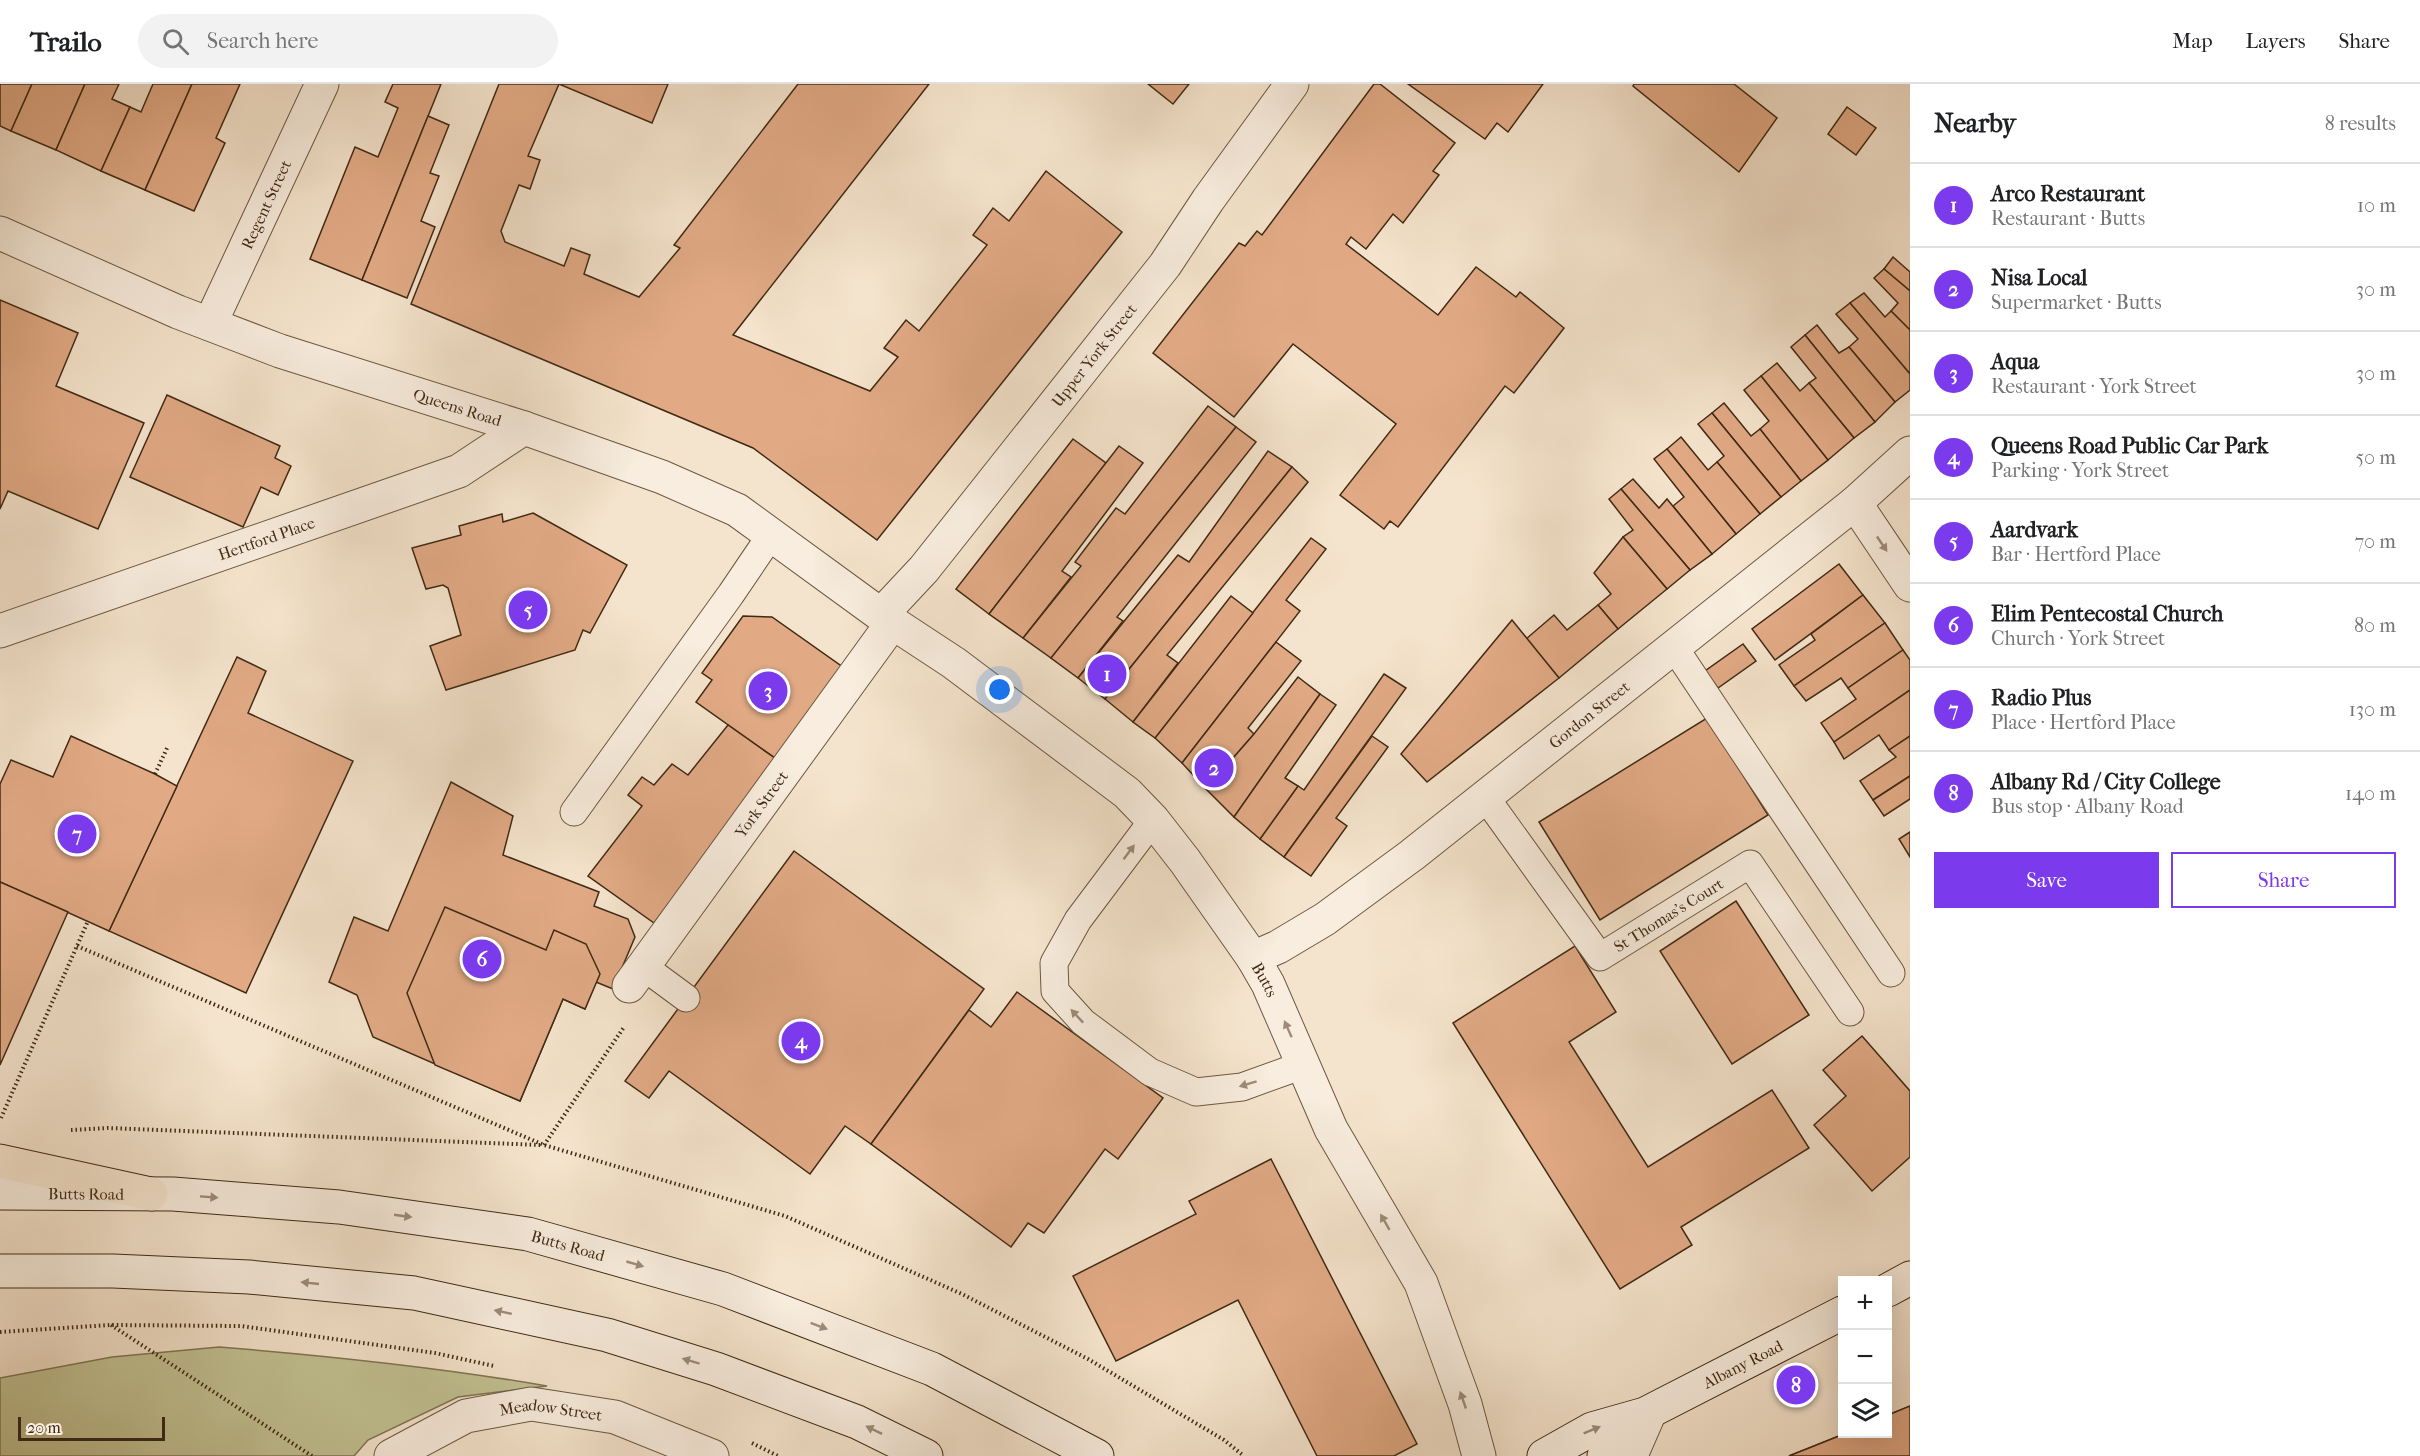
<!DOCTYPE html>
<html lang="en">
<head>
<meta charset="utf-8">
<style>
  :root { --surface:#fff; --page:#f2f2f2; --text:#202124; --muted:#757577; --line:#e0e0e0; --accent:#7c3aed }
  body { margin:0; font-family:"IM FELL French Canon",serif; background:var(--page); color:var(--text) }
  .controls { position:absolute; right:18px; bottom:18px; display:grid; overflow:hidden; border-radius:0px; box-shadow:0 6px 24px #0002 }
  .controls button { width:54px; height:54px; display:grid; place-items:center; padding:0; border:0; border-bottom:2px solid var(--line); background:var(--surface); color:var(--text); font:30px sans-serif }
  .scale { position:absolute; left:18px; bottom:15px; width:147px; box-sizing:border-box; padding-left:6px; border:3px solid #402a14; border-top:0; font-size:16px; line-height:21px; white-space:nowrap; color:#402a14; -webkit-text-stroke:4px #f8edde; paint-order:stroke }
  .you { position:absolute; left:1000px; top:606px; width:21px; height:21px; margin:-15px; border:4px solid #fff; border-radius:50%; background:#1a73e8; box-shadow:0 0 0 9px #1a73e833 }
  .badge { display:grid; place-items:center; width:39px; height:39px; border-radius:50%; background:var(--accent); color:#fff; font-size:20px; font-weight:700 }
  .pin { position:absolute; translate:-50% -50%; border:3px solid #fff; box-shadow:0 2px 6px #0006 }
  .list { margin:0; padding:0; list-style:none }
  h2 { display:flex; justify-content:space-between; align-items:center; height:78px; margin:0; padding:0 24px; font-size:26px }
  h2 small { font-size:20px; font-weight:400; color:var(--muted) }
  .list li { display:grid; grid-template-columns:39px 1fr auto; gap:18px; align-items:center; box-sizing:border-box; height:84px; padding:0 24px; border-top:2px solid var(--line) }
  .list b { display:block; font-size:22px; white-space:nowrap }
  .list p { margin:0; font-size:20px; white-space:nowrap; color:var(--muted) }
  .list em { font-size:20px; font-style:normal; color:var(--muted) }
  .actions { display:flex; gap:12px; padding:18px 24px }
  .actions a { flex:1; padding:14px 0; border:2px solid var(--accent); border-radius:0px; text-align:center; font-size:21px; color:var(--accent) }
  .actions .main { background:var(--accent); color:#fff }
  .icon { flex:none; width:33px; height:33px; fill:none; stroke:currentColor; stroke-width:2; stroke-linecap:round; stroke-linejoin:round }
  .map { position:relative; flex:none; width:1910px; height:1372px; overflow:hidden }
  header { display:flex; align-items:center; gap:36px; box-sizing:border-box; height:84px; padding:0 30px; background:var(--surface); border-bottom:2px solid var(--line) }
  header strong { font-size:28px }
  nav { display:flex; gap:33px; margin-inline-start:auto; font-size:21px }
  .search { width:420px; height:54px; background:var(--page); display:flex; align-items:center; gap:15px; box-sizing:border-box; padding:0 21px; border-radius:33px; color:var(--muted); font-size:22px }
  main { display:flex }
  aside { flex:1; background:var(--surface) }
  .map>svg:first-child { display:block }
  .green { fill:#c2c293; stroke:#817654; stroke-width:1.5 }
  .building { fill:#e1aa85; stroke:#402a14; stroke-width:1.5 }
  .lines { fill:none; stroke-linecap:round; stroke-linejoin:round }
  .lane-casing { stroke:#6d5842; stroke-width:29 }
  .street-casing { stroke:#6d5842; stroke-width:35 }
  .secondary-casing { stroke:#402a14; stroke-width:35 }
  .highway-casing { stroke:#402a14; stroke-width:35 }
  .path { stroke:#402a14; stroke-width:4; stroke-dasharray:1.5 3; stroke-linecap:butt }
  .lane { stroke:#f8edde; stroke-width:27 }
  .street { stroke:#f8edde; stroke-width:33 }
  .secondary { stroke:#f8edde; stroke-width:33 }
  .highway { stroke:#f5e4cd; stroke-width:33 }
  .oneway { fill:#9c8c79 }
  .labels { text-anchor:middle; stroke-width:5; stroke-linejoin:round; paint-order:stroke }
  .street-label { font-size:16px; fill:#402a14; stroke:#f8edde }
</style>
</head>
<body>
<header>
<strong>Trailo</strong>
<div class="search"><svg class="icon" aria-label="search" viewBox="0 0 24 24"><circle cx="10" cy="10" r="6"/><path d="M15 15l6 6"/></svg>Search here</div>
<nav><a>Map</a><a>Layers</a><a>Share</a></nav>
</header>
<main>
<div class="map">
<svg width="1910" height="1372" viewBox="0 0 1910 1372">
  <rect width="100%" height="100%" fill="#f5e4cd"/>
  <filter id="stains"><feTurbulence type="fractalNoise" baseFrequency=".00333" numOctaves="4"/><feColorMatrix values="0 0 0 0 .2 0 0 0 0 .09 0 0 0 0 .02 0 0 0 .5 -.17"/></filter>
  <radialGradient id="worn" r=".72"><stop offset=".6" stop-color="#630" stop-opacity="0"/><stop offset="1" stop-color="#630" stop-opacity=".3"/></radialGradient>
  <path class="green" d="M 219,1263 C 330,1272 438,1283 547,1302 L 458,1313 L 368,1356 L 354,1372 L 0,1372 L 0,1294 L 112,1273 Z"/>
  <g class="building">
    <polygon points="0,0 32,0 11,47 0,42"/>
    <polygon points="32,0 85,0 56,66 11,47"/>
    <polygon points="85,0 119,0 112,15 130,23 101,87 56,66"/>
    <polygon points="153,0 192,0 145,106 101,87 130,23 141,28"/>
    <polygon points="192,0 240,0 216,54 225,59 194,127 145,106"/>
    <polygon points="393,0 441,0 362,196 310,175 355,63 378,73 398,24 385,18"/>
    <polygon points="499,0 559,0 528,72 540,76 530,105 519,101 501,147 505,158 564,182 571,164 590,171 584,190 639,213 680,164 674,161 798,0 929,0 733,251 870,307 898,273 884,264 906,236 919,247 987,161 973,151 993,124 1009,137 1046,87 1122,148 877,456 753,364 411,220"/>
    <polygon points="559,0 668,0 652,39"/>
    <polygon points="1148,0 1189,0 1173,20"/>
    <polygon points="1374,0 1380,0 1455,59 1433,87 1439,91 1403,139 1393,130 1366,165 1351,153 1346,160 1438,231 1476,183 1516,213 1520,208 1564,244 1514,309 1505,302 1398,443 1390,437 1384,445 1340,411 1396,340 1293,260 1234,333 1153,269 1239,159 1245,162 1257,147 1262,151"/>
    <polygon points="1408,0 1543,0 1508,48 1497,39 1485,55"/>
    <polygon points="1634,0 1734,0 1777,34 1739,88 1633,2"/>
    <polygon points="1847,23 1876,44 1856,71 1828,50"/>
    <polygon points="428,32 449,41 430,89 439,92 421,137 435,143 407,214 362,196"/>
    <polygon points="1893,173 1910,188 1910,207 1884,185"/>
    <polygon points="1884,185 1910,207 1910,246 1891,227 1898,219 1874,194"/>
    <polygon points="1864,209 1885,233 1891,227 1910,246 1910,290 1850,219"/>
    <polygon points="0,216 78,249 56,302 144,339 98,445 8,407 0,425"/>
    <polygon points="1850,219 1910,290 1910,306 1895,318 1849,263 1858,255 1836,230"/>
    <polygon points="1817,241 1839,269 1849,263 1895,318 1875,338 1805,251"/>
    <polygon points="1805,251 1875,338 1854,354 1809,299 1816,294 1791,263"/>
    <polygon points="1777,279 1800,307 1809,299 1854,354 1828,376 1761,292"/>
    <polygon points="1761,292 1828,376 1801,397 1760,345 1769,337 1744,306"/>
    <polygon points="167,311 280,362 275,374 291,382 278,411 261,403 243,443 130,393"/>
    <polygon points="1724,319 1751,352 1760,345 1801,397 1781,413 1712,329"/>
    <polygon points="1208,322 1236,343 1051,574 1023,554 1081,482 1075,478 1116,424 1125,430"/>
    <polygon points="1712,329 1781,413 1760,430 1717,378 1724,372 1698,340"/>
    <polygon points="1236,343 1256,358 1117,533 1123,537 1078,594 1051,574"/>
    <polygon points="1681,353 1708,386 1717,378 1760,430 1736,450 1667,365"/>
    <polygon points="1073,355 1106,379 989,530 956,505"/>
    <polygon points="1119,362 1143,379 1062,487 1071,493 1023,554 989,530"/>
    <polygon points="1667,365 1736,450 1712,470 1673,422 1684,413 1654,375"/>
    <polygon points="1268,367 1292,383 1105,615 1078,594 1178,471 1189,478"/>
    <polygon points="1292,383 1308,398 1167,571 1178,579 1133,638 1105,615"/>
    <polygon points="1633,395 1659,424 1667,415 1712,470 1690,486 1621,405"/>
    <polygon points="1621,405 1690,486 1667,505 1623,453 1633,446 1609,415"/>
    <polygon points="533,429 627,481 590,549 583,546 575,566 446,606 430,562 461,551 448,504 443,501 426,505 412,464 461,451 459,442 502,430 503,438"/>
    <polygon points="1623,453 1667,505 1618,545 1598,521 1611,510 1594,489"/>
    <polygon points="1311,454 1326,465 1286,516 1300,527 1182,679 1155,654"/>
    <polygon points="1839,480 1863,511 1775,576 1752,545"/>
    <polygon points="1863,511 1885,539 1794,602 1779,581 1815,556 1811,550"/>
    <polygon points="1231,512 1253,529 1155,654 1133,638"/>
    <polygon points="1598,521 1618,545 1559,594 1526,555 1554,531 1567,546"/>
    <polygon points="743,532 772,533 847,586 779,677 696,618 712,596 702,589"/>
    <polygon points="1512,536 1559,594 1427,698 1401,670"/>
    <polygon points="1885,539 1903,566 1848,604 1841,594 1806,617 1794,602"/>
    <polygon points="1276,558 1301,577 1248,644 1254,650 1206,705 1182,679"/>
    <polygon points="1743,560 1756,577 1718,604 1705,587"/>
    <polygon points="1903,566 1910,576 1910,606 1834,658 1821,639 1856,615 1848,604"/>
    <polygon points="237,573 266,587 248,629 353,677 246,909 109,847"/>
    <polygon points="1384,590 1406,604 1284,773 1260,755 1298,702 1304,706"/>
    <polygon points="1298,593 1320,610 1234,733 1206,705 1254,650"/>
    <polygon points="1910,606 1910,652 1889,666 1879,651 1844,675 1834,658"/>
    <polygon points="1320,610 1336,621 1285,694 1298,702 1260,755 1234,733"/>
    <polygon points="1707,634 1768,731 1600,836 1539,738"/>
    <polygon points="728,641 779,677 654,839 588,792 642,722 628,711 642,693 654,701 672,680 688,691"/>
    <polygon points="71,652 155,690 177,702 109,847 0,798 0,700 11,676 53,693"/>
    <polygon points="1372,652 1388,663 1336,734 1347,742 1311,792 1284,773"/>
    <polygon points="1910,652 1910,692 1873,716 1860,697 1896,673 1889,666"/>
    <polygon points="1910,692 1910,715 1884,732 1873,716"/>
    <polygon points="451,698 513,732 503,771 599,808 594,822 628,835 635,853 613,905 596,898 585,925 563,915 520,1017 373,953 357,911 329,898 354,833 388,847"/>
    <polygon points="1910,748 1910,773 1899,755"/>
    <polygon points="794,767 984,905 871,1060 845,1042 810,1090 669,987 649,1014 625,997"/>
    <polygon points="0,798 68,828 0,981"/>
    <polygon points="1736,817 1809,931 1732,980 1660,867"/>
    <polygon points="445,823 546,866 554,846 586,860 600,890 585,925 563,915 520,1017 435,981 407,909"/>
    <polygon points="1575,862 1616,928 1569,958 1648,1083 1772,1006 1809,1064 1681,1143 1692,1161 1620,1205 1453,939"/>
    <polygon points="1017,908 1163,1014 1118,1075 1105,1065 1044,1149 1028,1139 1011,1163 871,1060 969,926 991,943"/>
    <polygon points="1862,952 1910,1007 1910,1073 1872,1107 1814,1041 1846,1012 1823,986"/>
    <polygon points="1271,1075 1417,1360 1394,1372 1317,1372 1238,1216 1116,1277 1073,1192 1196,1130 1189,1117"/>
    <polygon points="1910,1322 1910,1372 1789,1372 1844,1350 1888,1350 1888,1331"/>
    <polygon points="1910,1322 1910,1372 1789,1372 1844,1350 1888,1350 1888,1331"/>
  </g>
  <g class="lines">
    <defs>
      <g id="lane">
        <polyline points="1674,563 1891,889"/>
        <path id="s1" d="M 1486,714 L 1600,873 L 1750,780 L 1850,928"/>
        <polyline points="574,728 731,510 771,451"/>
        <polyline points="1153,736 1078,836 1054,879 1055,907 1083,938 1150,988 1196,1008 1242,1003 1303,981"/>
        <polyline points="644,883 686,914"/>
        <polyline points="1634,1372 1654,1326"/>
      </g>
      <g id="street">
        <path id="s2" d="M 0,149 L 178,228 L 280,267 L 524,344 L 662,393 L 737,426 L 881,531 L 954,579 L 1127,709 L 1153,736 L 1185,777 L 1253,874 L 1268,900 L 1331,1045 L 1421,1199 L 1465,1320 L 1479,1372"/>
        <path id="s3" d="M 210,240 L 322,0"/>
        <polyline points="1855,419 1910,501"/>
        <path id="s4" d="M 881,531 L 924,485 L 1165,181 L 1208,116 L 1292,0"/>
        <path id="s5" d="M 0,547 L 459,387 L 524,344"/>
        <path id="s6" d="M 1253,874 L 1278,863 L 1325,835 L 1412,771 L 1855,419 L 1910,369"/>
        <path id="s7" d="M 629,902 L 893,538"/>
        <path id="s8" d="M 391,1372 L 466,1332 L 531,1320 L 615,1333 L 712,1372"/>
      </g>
      <g id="secondary">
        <path id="s9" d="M 0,1109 L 173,1110 L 339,1123 L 528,1150 L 723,1205 L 932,1285 L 1097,1372"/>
        <polyline points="0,1187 113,1187 249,1193 414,1209 607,1251 716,1285 857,1338 926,1372"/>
        <polyline points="1888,1206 1910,1194"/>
        <path id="s10" d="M 1544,1372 L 1592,1345 L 1645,1330 L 1842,1229"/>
        <polyline points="1604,1372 1644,1331"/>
      </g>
      <polyline id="highway" points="0,1077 151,1110"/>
    </defs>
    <use href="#lane" class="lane-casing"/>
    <use href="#street" class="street-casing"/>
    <use href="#secondary" class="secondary-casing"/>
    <use href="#highway" class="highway-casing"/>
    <g class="path">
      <polyline points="155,690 168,662"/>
      <polyline points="77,862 544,1061 785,1132 962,1210 1088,1275 1224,1356 1244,1372"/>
      <polyline points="1,1034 88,837"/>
      <polyline points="71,1046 108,1044 540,1061"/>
      <polyline points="544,1061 624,943"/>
      <polyline points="111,1241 312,1372"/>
      <polyline points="0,1248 110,1241 241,1242 435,1269 494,1282"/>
      <polyline points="752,1359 778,1372"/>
    </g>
    <use href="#lane" class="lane"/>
    <use href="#street" class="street"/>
    <use href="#secondary" class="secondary"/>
    <use href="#highway" class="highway"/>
  </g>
  <defs><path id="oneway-solid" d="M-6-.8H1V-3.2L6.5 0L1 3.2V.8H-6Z" transform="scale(1.5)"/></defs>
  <g class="oneway">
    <use href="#oneway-solid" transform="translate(1882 460) rotate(56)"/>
    <use href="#oneway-solid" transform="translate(1129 768) rotate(-53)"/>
    <use href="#oneway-solid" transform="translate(1077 932) rotate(-133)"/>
    <use href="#oneway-solid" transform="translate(1288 945) rotate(-114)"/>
    <use href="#oneway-solid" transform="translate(1248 1000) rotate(163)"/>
    <use href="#oneway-solid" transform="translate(209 1113) rotate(4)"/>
    <use href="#oneway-solid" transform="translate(403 1132) rotate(8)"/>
    <use href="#oneway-solid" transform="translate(1385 1138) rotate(-120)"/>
    <use href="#oneway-solid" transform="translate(635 1180) rotate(16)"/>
    <use href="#oneway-solid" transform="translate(310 1199) rotate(-174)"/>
    <use href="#oneway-solid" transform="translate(503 1228) rotate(-168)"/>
    <use href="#oneway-solid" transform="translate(819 1242) rotate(21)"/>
    <use href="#oneway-solid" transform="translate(691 1277) rotate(-163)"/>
    <use href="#oneway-solid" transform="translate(1463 1316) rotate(-109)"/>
    <use href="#oneway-solid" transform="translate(874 1346) rotate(-154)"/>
    <use href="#oneway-solid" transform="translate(1592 1346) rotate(-22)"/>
  </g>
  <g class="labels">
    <g class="street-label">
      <text dy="6" stroke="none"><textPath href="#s3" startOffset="132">Regent Street</textPath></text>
      <text dy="6" stroke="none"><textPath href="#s4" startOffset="336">Upper York Street</textPath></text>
      <text dy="6" stroke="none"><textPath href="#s2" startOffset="490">Queens Road</textPath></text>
      <text dy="6" stroke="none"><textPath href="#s5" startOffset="282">Hertford Place</textPath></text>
      <text dy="6" stroke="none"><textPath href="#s6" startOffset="416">Gordon Street</textPath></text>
      <text dy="6" stroke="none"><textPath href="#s7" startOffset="225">York Street</textPath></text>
      <text dy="6" stroke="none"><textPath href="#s1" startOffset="276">St Thomas's Court</textPath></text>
      <text dy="6" stroke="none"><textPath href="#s2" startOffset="1503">Butts</textPath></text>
      <text dy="6" stroke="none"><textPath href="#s9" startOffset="86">Butts Road</textPath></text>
      <text dy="6" stroke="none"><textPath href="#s9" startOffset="572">Butts Road</textPath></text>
      <text dy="6" stroke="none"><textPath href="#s10" startOffset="220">Albany Road</textPath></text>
      <text dy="6" stroke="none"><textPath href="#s8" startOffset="171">Meadow Street</textPath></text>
    </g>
  </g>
  <rect width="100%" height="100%" filter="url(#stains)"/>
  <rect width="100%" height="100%" fill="url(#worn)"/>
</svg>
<div class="controls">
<button>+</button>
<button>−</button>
<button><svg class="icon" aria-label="layers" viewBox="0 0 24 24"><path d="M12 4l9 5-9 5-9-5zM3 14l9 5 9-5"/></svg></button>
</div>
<div class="scale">20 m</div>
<div class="you"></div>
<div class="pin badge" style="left:1107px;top:590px">1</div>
<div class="pin badge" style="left:1214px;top:684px">2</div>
<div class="pin badge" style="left:768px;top:607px">3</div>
<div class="pin badge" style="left:801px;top:957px">4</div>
<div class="pin badge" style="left:528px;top:526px">5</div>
<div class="pin badge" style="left:482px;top:875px">6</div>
<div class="pin badge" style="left:77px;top:750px">7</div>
<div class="pin badge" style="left:1796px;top:1301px">8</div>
</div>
<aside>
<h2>Nearby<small>8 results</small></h2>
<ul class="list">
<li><span class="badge">1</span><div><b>Arco Restaurant</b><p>Restaurant · Butts</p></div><em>10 m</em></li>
<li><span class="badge">2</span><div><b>Nisa Local</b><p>Supermarket · Butts</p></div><em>30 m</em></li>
<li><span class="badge">3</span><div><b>Aqua</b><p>Restaurant · York Street</p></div><em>30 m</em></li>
<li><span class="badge">4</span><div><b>Queens Road Public Car Park</b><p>Parking · York Street</p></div><em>50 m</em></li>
<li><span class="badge">5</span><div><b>Aardvark</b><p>Bar · Hertford Place</p></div><em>70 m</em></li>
<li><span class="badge">6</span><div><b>Elim Pentecostal Church</b><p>Church · York Street</p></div><em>80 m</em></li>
<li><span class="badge">7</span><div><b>Radio Plus</b><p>Place · Hertford Place</p></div><em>130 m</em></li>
<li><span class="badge">8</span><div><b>Albany Rd / City College</b><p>Bus stop · Albany Road</p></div><em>140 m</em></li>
</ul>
<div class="actions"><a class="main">Save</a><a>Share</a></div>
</aside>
</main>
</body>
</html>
